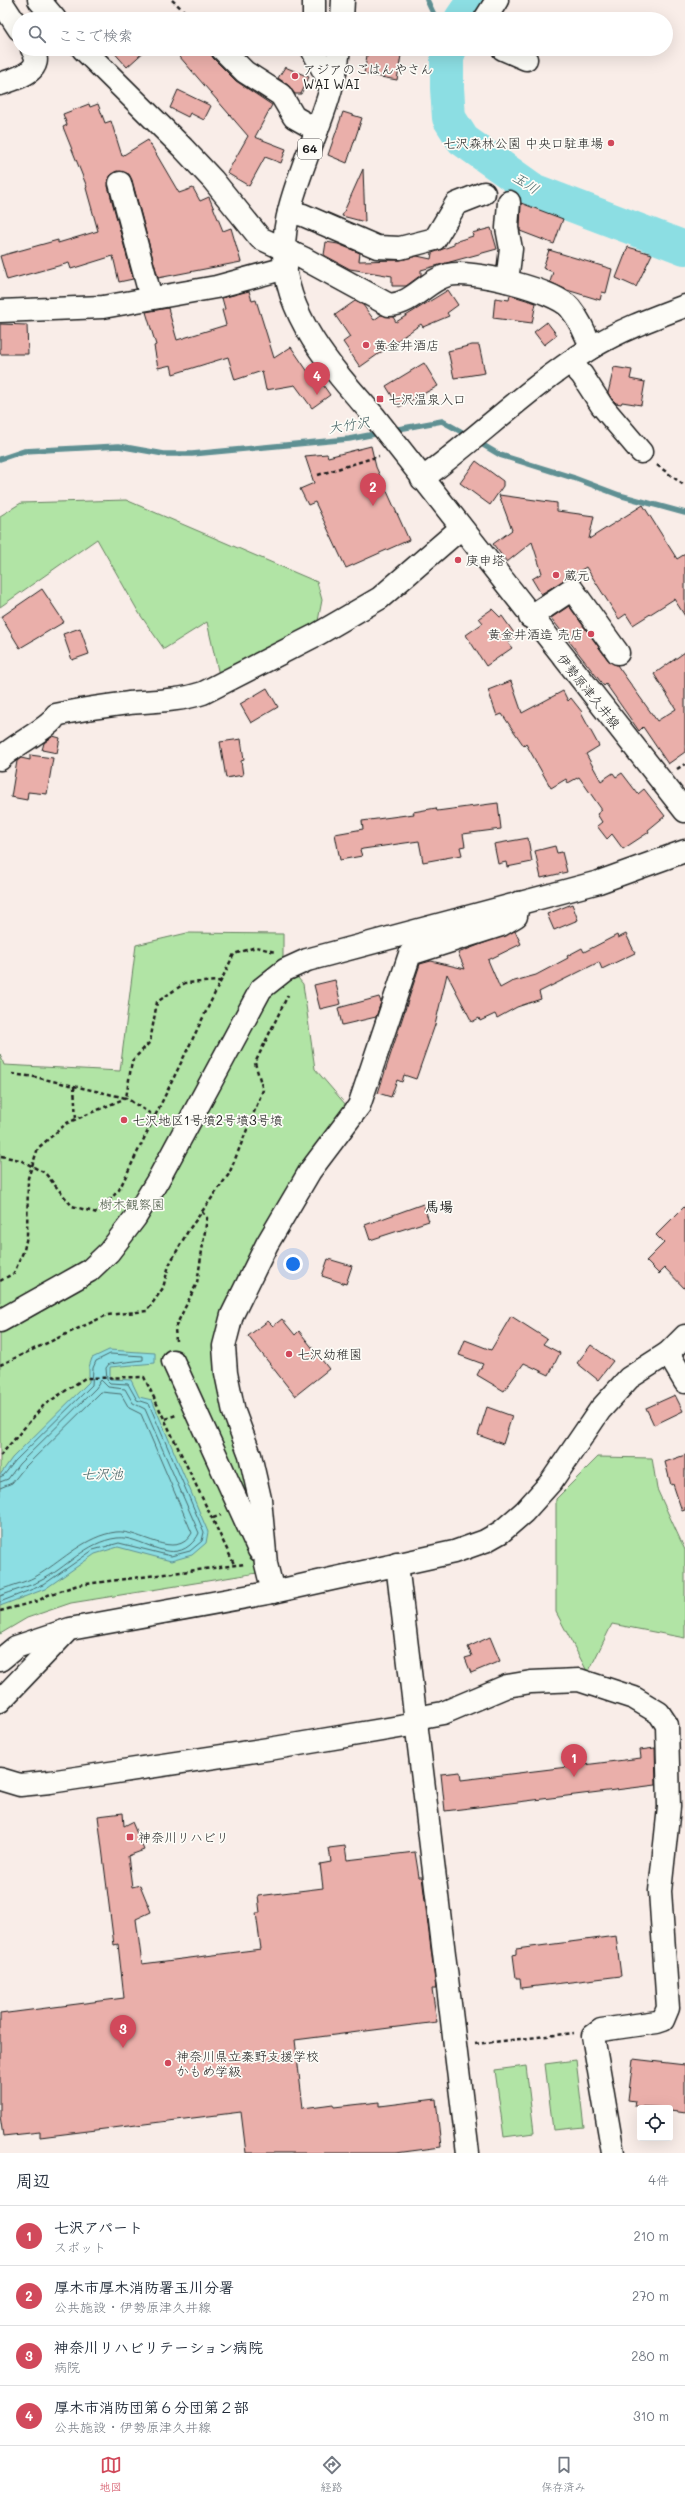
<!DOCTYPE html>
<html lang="ja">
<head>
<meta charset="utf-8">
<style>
  :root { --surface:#fff; --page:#f2f2f3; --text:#1f2937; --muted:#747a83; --line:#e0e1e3; --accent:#d1495b }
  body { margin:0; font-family:Mali,"Klee One",sans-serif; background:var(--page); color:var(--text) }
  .controls { position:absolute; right:12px; bottom:12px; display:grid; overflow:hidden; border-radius:4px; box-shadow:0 4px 16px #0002 }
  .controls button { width:36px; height:36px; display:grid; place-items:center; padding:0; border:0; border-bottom:1px solid var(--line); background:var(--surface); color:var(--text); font:20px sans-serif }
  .you { position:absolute; left:293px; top:1264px; width:14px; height:14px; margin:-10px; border:3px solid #fff; border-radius:50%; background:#1a73e8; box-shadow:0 0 0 6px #1a73e833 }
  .badge { display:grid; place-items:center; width:26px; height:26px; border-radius:50%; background:var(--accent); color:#fff; font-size:13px; font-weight:700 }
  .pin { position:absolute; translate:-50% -33px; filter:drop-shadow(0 1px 2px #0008) }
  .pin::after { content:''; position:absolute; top:21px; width:14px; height:12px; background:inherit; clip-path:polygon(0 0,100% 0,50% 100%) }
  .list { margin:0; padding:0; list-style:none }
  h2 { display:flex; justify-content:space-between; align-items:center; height:52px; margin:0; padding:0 16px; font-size:17px }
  h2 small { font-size:13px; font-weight:400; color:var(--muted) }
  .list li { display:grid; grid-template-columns:26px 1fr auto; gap:12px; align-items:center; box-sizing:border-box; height:60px; padding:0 16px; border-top:1px solid var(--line) }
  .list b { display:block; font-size:15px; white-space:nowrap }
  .list p { margin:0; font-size:13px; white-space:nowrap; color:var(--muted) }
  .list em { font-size:13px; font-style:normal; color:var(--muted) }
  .icon { flex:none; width:22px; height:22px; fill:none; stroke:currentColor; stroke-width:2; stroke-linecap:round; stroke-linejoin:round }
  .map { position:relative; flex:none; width:685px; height:2153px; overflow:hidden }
  .search { position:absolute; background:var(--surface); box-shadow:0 4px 16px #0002; left:12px; right:12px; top:12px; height:44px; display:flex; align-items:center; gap:10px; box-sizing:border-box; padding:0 14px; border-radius:22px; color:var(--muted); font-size:15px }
  .sheet { height:292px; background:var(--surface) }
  nav { display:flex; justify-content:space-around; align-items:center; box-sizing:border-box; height:56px; border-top:1px solid var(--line); background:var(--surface); font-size:11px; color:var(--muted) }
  nav a { display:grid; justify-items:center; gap:2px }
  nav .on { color:var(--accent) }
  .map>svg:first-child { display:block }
  .green { fill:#b1e4a5; stroke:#668060 }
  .water { fill:#8cdee3; stroke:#5f9093 }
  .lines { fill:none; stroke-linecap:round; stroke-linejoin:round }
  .shore { stroke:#496a6c; stroke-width:1 }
  .stream { stroke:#5f9093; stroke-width:5.5 }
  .river { stroke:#8cdee3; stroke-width:34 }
  .building { fill:#eaafaa; stroke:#1c1c1c }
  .minor-casing { stroke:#1c1c1c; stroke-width:25 }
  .major-casing { stroke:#1c1c1c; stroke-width:25 }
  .path { stroke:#1c1c1c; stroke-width:2.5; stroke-dasharray:4 3; stroke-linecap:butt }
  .minor { stroke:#fdfcf7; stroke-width:22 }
  .major { stroke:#fdfcf7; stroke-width:22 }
  .poi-dot { fill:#d1495b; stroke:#fdfcf7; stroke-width:1.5 }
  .labels { text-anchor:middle; stroke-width:3.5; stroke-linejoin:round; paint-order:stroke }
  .shield { fill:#fdfcf7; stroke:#605f5e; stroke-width:1 }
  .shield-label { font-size:12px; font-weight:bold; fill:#1c1c1c }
  .poi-label { font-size:13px; fill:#1c1c1c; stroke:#fdfcf7; text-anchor:start }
  .street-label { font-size:13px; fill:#1c1c1c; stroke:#fdfcf7 }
  .park-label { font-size:13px; fill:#495845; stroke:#fdfcf7 }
  .water-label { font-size:14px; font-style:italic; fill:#436062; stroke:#fdfcf7 }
  .neighbourhood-label { font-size:14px; font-weight:bold; fill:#1c1c1c; stroke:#fdfcf7 }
</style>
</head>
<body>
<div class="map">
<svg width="685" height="2153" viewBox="0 0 685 2153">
  <rect width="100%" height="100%" fill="#f9ede8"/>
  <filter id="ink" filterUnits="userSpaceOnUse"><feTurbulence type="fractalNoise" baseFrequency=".025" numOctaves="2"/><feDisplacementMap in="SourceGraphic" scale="8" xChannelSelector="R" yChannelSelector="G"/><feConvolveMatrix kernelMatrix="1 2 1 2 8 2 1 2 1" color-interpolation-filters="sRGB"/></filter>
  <g filter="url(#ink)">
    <g class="green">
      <polygon points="126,500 317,582 322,600 318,621 219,675 207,622 164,649 139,613 97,539 0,607 0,516 21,503"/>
      <polygon points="187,933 283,934 283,960 303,984 315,1069 346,1105 258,1245 218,1325 218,1378 253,1495 257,1573 71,1603 27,1618 0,1634 0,1054 4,1065 120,1071 136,945"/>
      <polygon points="598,1457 652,1458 657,1489 685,1550 685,1638 612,1624 588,1673 556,1612 556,1499"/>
      <polygon points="576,2060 584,2127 553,2130 545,2064"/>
      <polygon points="526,2066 534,2133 504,2137 495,2070"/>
    </g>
    <polygon class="water" points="109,1350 155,1353 155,1363 110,1367 110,1379 131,1380 139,1397 152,1400 208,1532 206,1543 192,1555 171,1561 118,1547 95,1554 45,1589 0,1606 0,1475 12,1458 89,1382 89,1367 92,1358"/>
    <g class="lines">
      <g class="shore">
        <polyline points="0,1477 4,1475 15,1461 92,1385 93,1368 96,1361 110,1354 143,1356 143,1360 109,1364 106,1368 107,1380 110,1383 128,1384 137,1400 149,1404 204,1532 202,1541 190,1551 171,1556 119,1543 93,1550 43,1585 0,1602"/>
        <path d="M 0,1482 L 8,1479 L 19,1464 L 96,1388 L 101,1380 L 108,1387 L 125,1389 L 133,1403 L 145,1409 L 199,1533 C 197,1538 194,1541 190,1545 C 168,1564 140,1535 117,1538 C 85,1542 67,1568 40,1581 C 27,1587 13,1591 0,1596"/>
        <path d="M 0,1488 L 12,1483 L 24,1468 L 101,1392 L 121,1394 L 129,1408 L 141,1414 L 192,1533 C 176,1562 139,1529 116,1532 C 86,1536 64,1559 40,1574 C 28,1582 12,1585 0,1590"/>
      </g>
      <g class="stream">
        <polyline points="427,0 436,19"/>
        <polyline points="445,49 447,57"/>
        <polyline points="393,430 442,421 469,436"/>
        <polyline points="478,442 500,455 574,478 619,495 685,513"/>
        <polyline points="0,459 24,451 119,446 164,454 192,454 349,439 380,433"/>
      </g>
      <g class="river">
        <polyline points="461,19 474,0"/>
        <polyline points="450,49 447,57 447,88 449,118 463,140 535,191 685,248"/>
      </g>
    </g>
    <g class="building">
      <polygon points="111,49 147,49 127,67"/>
      <polygon points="173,49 209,49 213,58 236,81 272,105 255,137 286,149 281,163 265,157 249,186 227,173 248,136"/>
      <polygon points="368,49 402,49 397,80 364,74"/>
      <polygon points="285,67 309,77 301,94 295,94 288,85 278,78"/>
      <polygon points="178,90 211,106 204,120 190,113 188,117 170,108"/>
      <polygon points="89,104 90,107 98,104 105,123 111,121 122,156 148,140 179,193 193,188 200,201 209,197 223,231 231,228 241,262 158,278 132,180 129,174 117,171 111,174 108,186 133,279 119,282 113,256 71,269 69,263 7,280 0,256 58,240 58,243 98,231 86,188 87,187 63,127 67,125 63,114"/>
      <polygon points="343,112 362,118 347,163 328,155"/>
      <polygon points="363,169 365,222 342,216"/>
      <polygon points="521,203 563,219 554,244 520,231"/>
      <polygon points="491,228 497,249 421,270 421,275 406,286 392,286 392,276 350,269 324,255 326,242 338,244 360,253 359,261 400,260 417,256 431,259 432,253 454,245 454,242 473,236 472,233"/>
      <polygon points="628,247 652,254 636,287 616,278"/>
      <polygon points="549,250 612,269 606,293 602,292 600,300 567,290 550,282 553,272 543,268"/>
      <polygon points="448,290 458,305 447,313 449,316 423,327 421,324 360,367 343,342 350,337 335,315 355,301 363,305 374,320 381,315 393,317 396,322"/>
      <polygon points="249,291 252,301 256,300 274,358 291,347 317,385 321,382 330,395 312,408 295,385 266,390 262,371 235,380 228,357 173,374 171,365 158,368 154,346 156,345 146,312 168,308 177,340 226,325 222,310 225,309 222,298"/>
      <polygon points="510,295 536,303 532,323 493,318 495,298 509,300"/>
      <polygon points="547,322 557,335 544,345 534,332"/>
      <polygon points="0,324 27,325 28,354 0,354"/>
      <polygon points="472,345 479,345 485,373 454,378 448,351"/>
      <polygon points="424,363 438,386 399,407 386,386"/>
      <polygon points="614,367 632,370 630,379 645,382 641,405 622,402 621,404 616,403 612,399 608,393"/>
      <polygon points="371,446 376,467 409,540 346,568 315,502 308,505 300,489 314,483 305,456 327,454 328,457"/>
      <polygon points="476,461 503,481 503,486 490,505 460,483"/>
      <polygon points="499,495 557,503 557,511 594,516 589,539 643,505 677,559 685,554 685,616 674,599 633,625 626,614 619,619 586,567 541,594 532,579 542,573 532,542 507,562 493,544 512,530"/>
      <polygon points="42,589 64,622 20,648 1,617"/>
      <polygon points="569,606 608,660 617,665 657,721 676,709 654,674 685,652 685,752 668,764 643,727 639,731 606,684 604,686 551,618"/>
      <polygon points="492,609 500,617 502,616 517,637 508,643 512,648 486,666 466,635 483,623 479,618"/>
      <polygon points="80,628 89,654 72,660 63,634"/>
      <polygon points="511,681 522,713 563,691 568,701 571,698 582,712 581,713 599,746 586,754 601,781 613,773 616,777 622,773 638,794 644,789 665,816 648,830 649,832 623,849 612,834 607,839 597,826 602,822 597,814 602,810 579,777 568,783 566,779 551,788 526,744 524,746 502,714 497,716 488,690"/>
      <polygon points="267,688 278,707 251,723 240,704"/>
      <polygon points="53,736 60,738 57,753 42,750 44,743"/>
      <polygon points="241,739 244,760 241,761 243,775 226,778 220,742"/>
      <polygon points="30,755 53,758 47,794 28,792 27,800 11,797 17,761 21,758 30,760"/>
      <polygon points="498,803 501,829 463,834 465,846 460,847 462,855 423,862 419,841 363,849 360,850 362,856 340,860 335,834 363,829 362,821 414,814 413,812 436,808 437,811"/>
      <polygon points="528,838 532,862 507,867 506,862 498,864 494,844"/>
      <polygon points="555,846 557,853 562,852 567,872 541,878 535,851"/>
      <polygon points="572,904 578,920 554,930 547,914"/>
      <polygon points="515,931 521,944 488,960 500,988 511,982 536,975 568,958 567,956 582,948 584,952 617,935 618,938 626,934 635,953 602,969 599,962 539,992 541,999 517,1007 497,1018 495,1014 480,1021 479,1018 472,1022 447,974 435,1025 416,1079 404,1075 402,1082 397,1080 391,1097 378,1093 420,964 431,961 465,969 458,953"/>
      <polygon points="335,980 341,1004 320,1009 314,985"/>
      <polygon points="379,997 381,1002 376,1017 342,1025 338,1008"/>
      <polygon points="423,1204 429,1221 370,1240 365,1225"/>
      <polygon points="685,1206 685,1289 665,1268 659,1274 646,1261 664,1243 656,1235"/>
      <polygon points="328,1259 352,1266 346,1284 322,1276"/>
      <polygon points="511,1316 547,1339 543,1344 560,1353 549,1375 524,1363 504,1391 477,1375 483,1364 459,1355 465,1340 491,1350"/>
      <polygon points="282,1319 295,1335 299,1331 329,1369 295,1396 248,1336 268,1321 273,1326"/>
      <polygon points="591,1345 613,1361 598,1380 577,1363"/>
      <polygon points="675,1395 683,1411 654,1425 646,1408"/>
      <polygon points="487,1407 512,1416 503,1444 478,1435"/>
      <polygon points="685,1455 685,1510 682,1511 673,1484 671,1485 665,1462"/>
      <polygon points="490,1637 500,1661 471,1673 465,1658 472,1656 468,1647"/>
      <polygon points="655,1748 656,1785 445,1811 441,1774 460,1772 461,1780 641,1758 640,1750"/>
      <polygon points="123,1813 124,1826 132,1822 144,1850 128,1856 132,1887 140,1885 151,1912 136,1919 142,1964 261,1949 256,1913 260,1913 258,1896 323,1888 320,1864 331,1862 329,1848 345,1846 347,1860 415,1852 419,1877 422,1877 436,1989 432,1989 437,2022 295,2040 303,2108 333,2104 334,2107 380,2102 380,2106 436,2099 441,2147 396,2153 246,2153 241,2112 40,2137 40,2132 3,2136 0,2116 0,2014 124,1998 118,1944 114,1945 98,1816"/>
      <polygon points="616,1936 621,1976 521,1988 520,1978 516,1978 513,1955 516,1954 516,1949"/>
      <polygon points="633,2059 685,2065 685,2113 670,2111 670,2108 634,2106 635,2101 628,2100"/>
    </g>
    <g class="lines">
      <defs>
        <g id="minor">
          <polyline points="0,0 19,29"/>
          <polyline points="39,0 55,19"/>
          <polyline points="314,19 314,0"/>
          <polyline points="485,19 497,0"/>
          <path d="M 83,49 L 183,148 L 213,180 L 260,238 L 303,258 L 389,305 C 413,304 427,280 448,275 C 471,269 555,290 570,308 C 579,319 586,334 591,348"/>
          <polyline points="222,49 245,72 281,95 294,117 317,130"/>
          <polyline points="312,49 331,85"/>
          <polyline points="503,49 526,59"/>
          <path d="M 0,84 C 15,79 47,71 32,49"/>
          <polyline points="120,183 151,298"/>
          <polyline points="289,212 303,215 377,247 400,248 435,239 456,204 484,193"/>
          <polyline points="507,281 511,249 507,228 509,202"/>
          <polyline points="0,311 103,307 216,287 286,268"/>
          <polyline points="570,362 582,375 602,406 641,452"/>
          <path d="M 422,479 C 479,437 530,386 591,348 C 620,330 653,318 685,306"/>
          <polyline points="530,617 572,589 618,653"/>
          <path d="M 0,759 C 13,745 51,728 56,715 C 80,709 105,706 129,703 C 155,701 179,701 203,693 L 318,634 L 380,598 L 461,528"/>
          <polyline points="0,1321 89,1271 109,1252 135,1218 158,1180 261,989 285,970 307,960 599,882 685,851"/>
          <polyline points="668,1353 685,1382"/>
          <polyline points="173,1361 259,1550"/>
          <polyline points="397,1564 468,2153"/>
          <polyline points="273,1592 266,1564 260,1499 250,1455 234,1412 226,1373 224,1346 232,1315 267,1244 310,1171 359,1106 410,954 501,925 516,916 518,903"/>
          <polyline points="0,1660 16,1647 70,1629 273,1592 454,1552 485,1541 501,1532 524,1512 551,1482 600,1410 629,1378 668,1353 685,1336"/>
          <polyline points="0,1701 65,1633"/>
          <polyline points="417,1724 421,1717 443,1713 507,1686 531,1682 579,1680 634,1698 659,1713 667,1725 669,1807 660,1891 668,2008 663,2020 657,2022 601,2030 593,2036 613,2153"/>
          <polyline points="0,1779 20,1785 50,1782 275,1748 417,1724"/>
        </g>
        <g id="major">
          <polyline points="342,19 343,0"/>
          <path d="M 339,49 C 335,86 320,122 307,156 C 296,187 284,217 284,250 C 283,315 334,371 374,416 L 685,811"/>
        </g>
      </defs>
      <use href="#minor" class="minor-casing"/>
      <use href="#major" class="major-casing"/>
      <g class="path">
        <polyline points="172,0 193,19"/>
        <polyline points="657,465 685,486"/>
        <polyline points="318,475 379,456"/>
        <polyline points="677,769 685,764"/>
        <polyline points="12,1074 35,1077 126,1098 132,1061 150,1042 157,1002 185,983 220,981"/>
        <polyline points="74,1086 76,1120"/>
        <polyline points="1,1156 20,1160 45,1173 72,1206 97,1213 119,1190 234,954 256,947 275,952"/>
        <polyline points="0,1281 14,1273 24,1250 27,1236 28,1178 38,1148 67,1123 126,1098 154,1116"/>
        <polyline points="176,1341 175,1328 197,1283 207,1218 202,1212"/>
        <polyline points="0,1365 107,1315 147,1311 163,1288 169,1265 188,1231 229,1174 263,1090 255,1063 288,995"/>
        <polyline points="165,1419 176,1415"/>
        <polyline points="0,1456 44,1405 85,1378 144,1377 234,1564"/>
        <polyline points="213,1518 221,1515"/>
        <polyline points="0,1611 38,1601 48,1595 78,1585 245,1564"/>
        <polyline points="475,2044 574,2033"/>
      </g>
      <use href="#minor" class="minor"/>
      <use href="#major" class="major"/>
    </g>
  </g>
  <g class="poi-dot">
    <circle cx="295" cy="76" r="4"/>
    <circle cx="611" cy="143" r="4"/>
    <circle cx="366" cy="345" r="4"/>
    <rect x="376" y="395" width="8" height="8" rx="2"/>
    <circle cx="458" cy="560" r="4"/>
    <circle cx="556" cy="575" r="4"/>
    <circle cx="591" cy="634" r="4"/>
    <circle cx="124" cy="1120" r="4"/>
    <circle cx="289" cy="1354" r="4"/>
    <rect x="126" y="1833" width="8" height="8" rx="2"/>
    <circle cx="168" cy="2063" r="4"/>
  </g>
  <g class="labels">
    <rect class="shield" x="298" y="139" width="24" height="20" rx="3"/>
    <g class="shield-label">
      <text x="310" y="153">64</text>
    </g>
    <g class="poi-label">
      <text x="303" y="74">アジアのごはんやさん<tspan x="303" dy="15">WAI WAI</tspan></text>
      <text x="603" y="148" text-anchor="end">七沢森林公園 中央口駐車場</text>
      <text x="374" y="350">黄金井酒店</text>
      <text x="388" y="404">七沢温泉入口</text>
      <text x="466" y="565">庚申塔</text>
      <text x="564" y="580">蔵元</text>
      <text x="583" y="639" text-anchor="end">黄金井酒造 売店</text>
      <text x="132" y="1125">七沢地区1号墳2号墳3号墳</text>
      <text x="297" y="1359">七沢幼稚園</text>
      <text x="138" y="1842">神奈川リハビリ</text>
      <text x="176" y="2061">神奈川県立秦野支援学校<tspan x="176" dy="15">かもめ学級</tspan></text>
    </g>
    <g class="street-label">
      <text transform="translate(589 691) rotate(51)" y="5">伊勢原津久井線</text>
    </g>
    <g class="park-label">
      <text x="132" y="1209">樹木観察園</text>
    </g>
    <g class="water-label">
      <text transform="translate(526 183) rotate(32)" y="5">玉川</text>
      <text transform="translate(349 425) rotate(-9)" y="5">大竹沢</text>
      <text x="102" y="1479">七沢池</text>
    </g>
    <g class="neighbourhood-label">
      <text x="439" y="1212">馬場</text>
    </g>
  </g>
</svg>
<div class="controls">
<button><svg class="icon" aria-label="locate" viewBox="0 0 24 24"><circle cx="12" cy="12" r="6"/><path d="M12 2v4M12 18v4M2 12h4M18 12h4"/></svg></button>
</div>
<div class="you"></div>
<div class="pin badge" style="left:574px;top:1777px">1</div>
<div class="pin badge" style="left:373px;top:506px">2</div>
<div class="pin badge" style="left:123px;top:2048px">3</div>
<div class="pin badge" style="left:317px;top:395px">4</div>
<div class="search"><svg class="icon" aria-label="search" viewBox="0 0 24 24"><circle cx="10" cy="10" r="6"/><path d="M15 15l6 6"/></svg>ここで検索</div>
</div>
<section class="sheet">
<h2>周辺<small>4件</small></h2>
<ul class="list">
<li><span class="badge">1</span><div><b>七沢アパート</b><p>スポット</p></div><em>210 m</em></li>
<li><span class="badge">2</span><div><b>厚木市厚木消防署玉川分署</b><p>公共施設 · 伊勢原津久井線</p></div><em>270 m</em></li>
<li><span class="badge">3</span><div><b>神奈川リハビリテーション病院</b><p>病院</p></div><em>280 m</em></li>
<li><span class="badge">4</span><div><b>厚木市消防団第６分団第２部</b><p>公共施設 · 伊勢原津久井線</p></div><em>310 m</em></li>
</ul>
</section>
<nav>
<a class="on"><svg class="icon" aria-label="map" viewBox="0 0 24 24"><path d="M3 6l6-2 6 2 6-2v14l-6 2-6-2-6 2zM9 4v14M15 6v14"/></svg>地図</a>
<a><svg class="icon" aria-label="directions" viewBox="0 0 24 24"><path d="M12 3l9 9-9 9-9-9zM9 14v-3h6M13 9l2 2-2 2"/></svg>経路</a>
<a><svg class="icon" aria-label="saved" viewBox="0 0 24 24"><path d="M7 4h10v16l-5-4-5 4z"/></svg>保存済み</a>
</nav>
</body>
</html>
